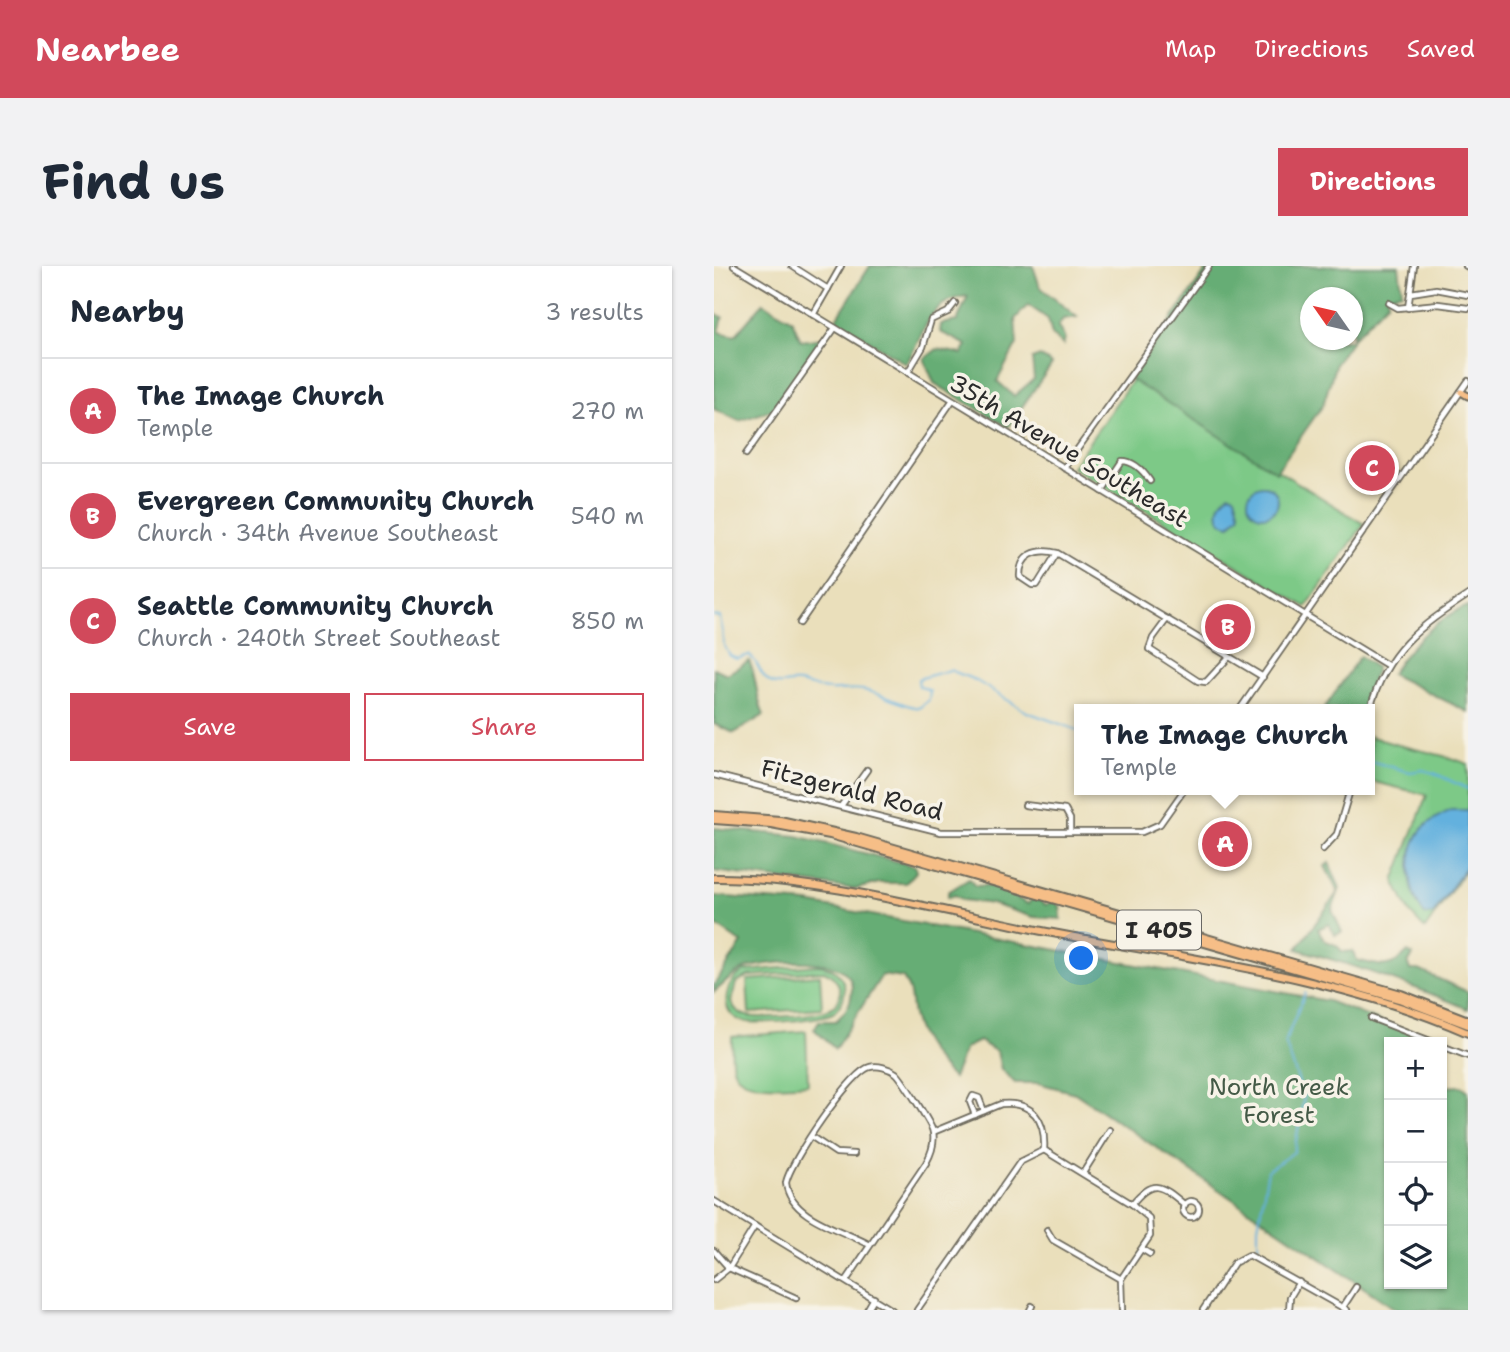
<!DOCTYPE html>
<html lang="en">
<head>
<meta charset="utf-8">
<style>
  :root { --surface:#fff; --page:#f2f2f3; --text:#1f2937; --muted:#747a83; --line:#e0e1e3; --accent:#d1495b }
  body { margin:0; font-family:"Shantell Sans",sans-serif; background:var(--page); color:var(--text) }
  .controls { position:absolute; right:21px; bottom:21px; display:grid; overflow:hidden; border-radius:0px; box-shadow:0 2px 5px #0004 }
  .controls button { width:63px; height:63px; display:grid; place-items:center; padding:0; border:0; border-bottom:2px solid var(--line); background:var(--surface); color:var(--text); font:35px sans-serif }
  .compass { position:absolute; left:586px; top:21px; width:63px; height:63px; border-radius:50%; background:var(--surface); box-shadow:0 2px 5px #0004; rotate:304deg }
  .you { position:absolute; left:368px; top:693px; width:24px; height:24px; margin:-18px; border:5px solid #fff; border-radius:50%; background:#1a73e8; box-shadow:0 0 0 10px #1a73e833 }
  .badge { display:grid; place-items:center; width:46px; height:46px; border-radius:50%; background:var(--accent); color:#fff; font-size:23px; font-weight:700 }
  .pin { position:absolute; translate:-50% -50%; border:4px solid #fff; box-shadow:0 2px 7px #0006 }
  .popup { position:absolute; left:360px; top:438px; width:301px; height:91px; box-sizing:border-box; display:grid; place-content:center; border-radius:0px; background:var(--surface); filter:drop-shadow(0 2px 5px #0005); font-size:23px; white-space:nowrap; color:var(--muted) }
  .popup b { font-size:26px; color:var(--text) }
  .popup::after { content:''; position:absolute; left:50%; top:100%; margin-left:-14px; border:14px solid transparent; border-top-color:var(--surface) }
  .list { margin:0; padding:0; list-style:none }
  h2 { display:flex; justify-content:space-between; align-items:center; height:91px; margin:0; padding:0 28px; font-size:30px }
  h2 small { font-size:23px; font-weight:400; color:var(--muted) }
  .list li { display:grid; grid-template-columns:46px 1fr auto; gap:21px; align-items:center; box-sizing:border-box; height:105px; padding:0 28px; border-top:2px solid var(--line) }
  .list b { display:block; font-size:26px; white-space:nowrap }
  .list p { margin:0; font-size:23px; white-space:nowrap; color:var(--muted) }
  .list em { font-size:23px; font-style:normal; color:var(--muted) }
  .actions { display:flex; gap:14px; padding:21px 28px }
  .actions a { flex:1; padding:16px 0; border:2px solid var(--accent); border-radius:0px; text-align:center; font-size:24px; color:var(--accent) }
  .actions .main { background:var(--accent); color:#fff }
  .icon { flex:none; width:38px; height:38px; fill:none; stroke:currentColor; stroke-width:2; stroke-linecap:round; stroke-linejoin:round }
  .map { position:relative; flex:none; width:754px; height:1044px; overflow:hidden; border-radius:0px }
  header { display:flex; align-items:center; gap:42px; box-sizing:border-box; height:98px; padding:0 35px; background:var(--accent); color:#fff }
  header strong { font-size:33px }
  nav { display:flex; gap:38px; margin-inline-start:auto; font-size:24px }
  .intro { display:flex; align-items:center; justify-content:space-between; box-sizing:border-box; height:168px; padding:0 42px }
  h1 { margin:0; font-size:49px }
  .button { padding:18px 32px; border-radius:0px; background:var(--accent); color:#fff; font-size:24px; font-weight:700 }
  main { display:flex; gap:42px; padding:0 42px }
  aside { flex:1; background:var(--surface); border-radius:0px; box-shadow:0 2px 5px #0004 }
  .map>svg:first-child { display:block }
  .green { fill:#7dc987; stroke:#547a59; stroke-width:2; fill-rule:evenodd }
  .forest { fill:#66ad74; stroke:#486c50; stroke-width:2 }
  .water { fill:#64b1de; stroke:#486e84; stroke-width:2 }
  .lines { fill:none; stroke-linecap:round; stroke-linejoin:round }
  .stream { stroke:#64b1de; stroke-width:2 }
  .minor-casing { stroke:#6e6a5d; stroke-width:8 }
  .major-casing { stroke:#6e6a5d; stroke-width:9 }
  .highway-casing { stroke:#6e6a5d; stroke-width:10 }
  .minor { stroke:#fff; stroke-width:4.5 }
  .major { stroke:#f6be87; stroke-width:5 }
  .highway { stroke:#f6be87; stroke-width:6 }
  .labels { text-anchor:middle; stroke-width:7; stroke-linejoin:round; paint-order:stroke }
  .shield { fill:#f7f3e8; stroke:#686764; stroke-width:2 }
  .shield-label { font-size:23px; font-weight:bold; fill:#2b2b2b }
  .street-label { font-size:24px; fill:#2b2b2b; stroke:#f7f3e8 }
  .park-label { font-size:24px; fill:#445a47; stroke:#f7f3e8 }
</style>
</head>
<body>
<header>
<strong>Nearbee</strong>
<nav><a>Map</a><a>Directions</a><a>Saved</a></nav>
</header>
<div class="intro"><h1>Find us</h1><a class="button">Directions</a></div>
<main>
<aside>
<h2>Nearby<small>3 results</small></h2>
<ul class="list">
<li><span class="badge">A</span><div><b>The Image Church</b><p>Temple</p></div><em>270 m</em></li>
<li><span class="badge">B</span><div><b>Evergreen Community Church</b><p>Church · 34th Avenue Southeast</p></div><em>540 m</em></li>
<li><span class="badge">C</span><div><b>Seattle Community Church</b><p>Church · 240th Street Southeast</p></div><em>850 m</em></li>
</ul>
<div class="actions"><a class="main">Save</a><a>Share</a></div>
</aside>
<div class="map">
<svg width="754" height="1044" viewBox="0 0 754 1044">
  <rect width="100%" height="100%" fill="#f7f3e8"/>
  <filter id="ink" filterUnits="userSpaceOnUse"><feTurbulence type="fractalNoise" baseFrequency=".0143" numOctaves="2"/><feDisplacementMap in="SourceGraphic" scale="14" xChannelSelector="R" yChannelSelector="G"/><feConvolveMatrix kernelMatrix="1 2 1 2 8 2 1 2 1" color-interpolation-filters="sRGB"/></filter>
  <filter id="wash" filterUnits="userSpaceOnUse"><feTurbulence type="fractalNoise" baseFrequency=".00686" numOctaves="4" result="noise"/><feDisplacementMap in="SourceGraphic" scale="28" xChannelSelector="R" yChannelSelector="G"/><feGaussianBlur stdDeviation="1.57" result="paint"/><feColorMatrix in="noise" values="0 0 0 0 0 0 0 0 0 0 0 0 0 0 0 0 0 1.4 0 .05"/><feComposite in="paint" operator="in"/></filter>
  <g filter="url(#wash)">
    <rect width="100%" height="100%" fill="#eadfbb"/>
    <g class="green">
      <polygon points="418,114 650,258 592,341 358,201"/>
      <path d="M 656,470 C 688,483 722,485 754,498 L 754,600 L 711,663 L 696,647 L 680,615 L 713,529 L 656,515 Z"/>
      <path d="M 105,699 C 132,703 139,730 119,747 C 102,754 52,758 33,756 C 3,752 9,715 31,705 ZM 110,705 C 126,711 134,734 115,743 C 103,750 47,753 33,750 C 25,748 20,743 17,736 L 22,717 L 34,710 Z"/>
      <polygon points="106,709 108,742 35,747 33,714"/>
      <path d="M 92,765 L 94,818 C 76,819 28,825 20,804 C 16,795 18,780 18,771 Z"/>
    </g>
    <g class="forest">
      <path d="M 156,0 L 319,0 L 326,21 L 363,51 L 349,53 L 344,60 L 351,73 L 349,79 L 338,69 L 334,53 L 314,39 L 301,53 L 303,78 L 283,115 L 300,130 L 320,113 L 318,93 L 326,90 L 338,98 L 294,161 L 220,117 L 210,93 L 223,83 L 248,88 L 253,79 L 226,66 L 227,58 L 243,55 L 254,30 C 211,35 212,67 192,98 L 122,54 Z"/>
      <polygon points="495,0 685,0 688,26 673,30 674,36 638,73 638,32 596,32 596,74 638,74 622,97 609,139 562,206 416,113"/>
      <polygon points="49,37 78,54 87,75 110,72 58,144 25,155 0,143 0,47 9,51 5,66 21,70"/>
      <path d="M 754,340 L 754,446 L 677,408 C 694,381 724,351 754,340 Z"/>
      <polygon points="646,390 662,402 649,443 610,443"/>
      <path d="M 35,395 C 44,414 41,431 50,449 L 20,467 L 0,458 L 0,402 L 13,408 Z"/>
      <polygon points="0,562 83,570 201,600 202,606 192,617 165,617 142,623 0,605"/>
      <path d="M 615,597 L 626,622 L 618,644 L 628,666 L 621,669 L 615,658 L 604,663 L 610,674 L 622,679 L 629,686 L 638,685 L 643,694 C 667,701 677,704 694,686 L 699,689 L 694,698 L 696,704 L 705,704 L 754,726 L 754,743 C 698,719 641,700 583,683 L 624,626 L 611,600 Z"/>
      <polygon points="255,613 261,620 282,619 288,624 307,629 304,633 314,638 318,633 327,635 332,639 339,635 346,640 347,653 319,651 278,638 249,634 241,629 234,631 234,626"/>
      <path d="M 0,630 L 94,637 L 614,735 L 719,776 L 675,776 L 675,1018 L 728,1018 L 728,821 L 748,820 L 754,825 L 754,1044 L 683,1044 L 361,827 L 324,817 L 301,817 L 287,803 L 283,786 L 265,775 L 251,782 L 239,812 C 223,797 206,775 200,753 C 195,735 200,729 189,712 L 168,709 L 121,783 L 100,763 L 105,755 L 122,755 C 133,744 137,739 138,723 C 140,686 53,695 30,703 C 20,707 9,719 0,726 L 0,719 L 28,677 L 0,658 Z"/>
    </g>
    <g class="water">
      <circle cx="549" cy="235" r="15"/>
      <path d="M 516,228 L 521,230 L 526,248 L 516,259 L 507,256 C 501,246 506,233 516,228 Z"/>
      <path d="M 737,544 L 754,544 L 754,598 L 719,648 L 711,649 C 693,627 690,584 709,562 C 717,553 727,549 737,544 Z"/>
    </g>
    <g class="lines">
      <g class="stream">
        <path d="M 0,350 L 6,351 L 10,379 L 16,390 L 23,393 L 35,389 C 46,397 45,411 58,417 C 69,421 75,415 85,417 C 95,419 105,423 116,424 C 127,425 138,422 149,424 C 169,428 185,439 205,442 L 215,434 L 216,425 L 205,420 L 204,413 L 236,404 L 261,414 L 313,446 L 366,465"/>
        <polyline points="656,495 696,506 709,504 720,507 754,523"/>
        <polyline points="544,980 544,961 554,904 580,886 590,831 571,776 591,727"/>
      </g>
    </g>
  </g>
  <g filter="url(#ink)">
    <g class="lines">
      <defs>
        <g id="minor">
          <polyline points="20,0 673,399"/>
          <polyline points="78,0 114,23"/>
          <polyline points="752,0 754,1"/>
          <polyline points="697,27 722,23 754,29"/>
          <polyline points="675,37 684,42 724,38 754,42"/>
          <polyline points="694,42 700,0"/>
          <polyline points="99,49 127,0"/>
          <polyline points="194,106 209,81 217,54 234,46 241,37"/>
          <polyline points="32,188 121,62"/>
          <polyline points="350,202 495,0"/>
          <path d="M 388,225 L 408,195 C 420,195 430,206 436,215"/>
          <path d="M 343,287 L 323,319 L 318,319 L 306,311 C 305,288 324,282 343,287 L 549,411"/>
          <polyline points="453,353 439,372 435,383 484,415 492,416 515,391"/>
          <polyline points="86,357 238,135"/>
          <polyline points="526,443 754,115"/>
          <path d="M 656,443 C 672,385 705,361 754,329"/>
          <polyline points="0,509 227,566 428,566 446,558 470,524"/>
          <polyline points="311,539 351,544 356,553 356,565"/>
          <polyline points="127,540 153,504"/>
          <polyline points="609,583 623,568 636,524"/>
          <polyline points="657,752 719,776"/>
          <polyline points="728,780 754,790"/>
          <polyline points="261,849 256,836 259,830 265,832 270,845"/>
          <path d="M 219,866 L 287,838 C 319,835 332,854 330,884"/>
          <polyline points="98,871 122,887 140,888"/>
          <polyline points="330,884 418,938 435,952 436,970 407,1013 408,1044"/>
          <polyline points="369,907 396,864"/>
          <polyline points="0,935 178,1044"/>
          <circle cx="477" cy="943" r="8"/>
          <path d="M 418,938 C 439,911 448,920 471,939"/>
          <polyline points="333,964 339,974 407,1013"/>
          <polyline points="428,983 436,988"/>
          <polyline points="0,985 15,1002 82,1032"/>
          <polyline points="0,1014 15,1002 41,960"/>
          <path d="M 132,1015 L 212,897 C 217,888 221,877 219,866 C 218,859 187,811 182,807 C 175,802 164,799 156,801 C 137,805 75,897 72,917 C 76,953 130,964 156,979"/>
          <polyline points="629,1041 642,1021"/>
          <polyline points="153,1044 160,1032"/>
          <polyline points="203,1044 306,896 330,884"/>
          <polyline points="316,1044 318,1040"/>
          <polyline points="489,1044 520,997 535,989 633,1044"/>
          <polyline points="575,1044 576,1031 585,1016"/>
        </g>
        <polyline id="major" points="747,126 754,130"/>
        <g id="highway">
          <polyline points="0,549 66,554 142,571 687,728 754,754"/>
          <polyline points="0,554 57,558 116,569 685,733 754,759"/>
          <path d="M 0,612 C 101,611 223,644 323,664 C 466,692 620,708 754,767"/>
        </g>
      </defs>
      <use href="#minor" class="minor-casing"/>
      <use href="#major" class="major-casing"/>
      <use href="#highway" class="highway-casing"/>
      <use href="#minor" class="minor"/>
      <use href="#major" class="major"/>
      <use href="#highway" class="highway"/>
    </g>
  </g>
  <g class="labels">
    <rect class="shield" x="403" y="644.5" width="84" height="39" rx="5"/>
    <g class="shield-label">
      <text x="445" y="672">I 405</text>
    </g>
    <g class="street-label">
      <text transform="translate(355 185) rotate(31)" y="8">35th Avenue Southeast</text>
      <text transform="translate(138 524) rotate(14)" y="8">Fitzgerald Road</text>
    </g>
    <g class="park-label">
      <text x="565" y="829">North Creek<tspan x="565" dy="28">Forest</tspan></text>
    </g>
  </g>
</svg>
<div class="controls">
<button>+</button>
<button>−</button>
<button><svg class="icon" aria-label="locate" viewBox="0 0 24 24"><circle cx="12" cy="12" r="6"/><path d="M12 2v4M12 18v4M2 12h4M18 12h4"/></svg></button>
<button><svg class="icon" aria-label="layers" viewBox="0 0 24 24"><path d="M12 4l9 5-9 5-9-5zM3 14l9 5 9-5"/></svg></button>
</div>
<svg class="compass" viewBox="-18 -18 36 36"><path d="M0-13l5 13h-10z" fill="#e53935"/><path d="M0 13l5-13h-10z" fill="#747a83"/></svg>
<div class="you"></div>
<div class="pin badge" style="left:511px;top:578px">A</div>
<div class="popup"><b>The Image Church</b>Temple</div>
<div class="pin badge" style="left:514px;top:361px">B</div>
<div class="pin badge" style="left:658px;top:202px">C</div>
</div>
</main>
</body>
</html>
